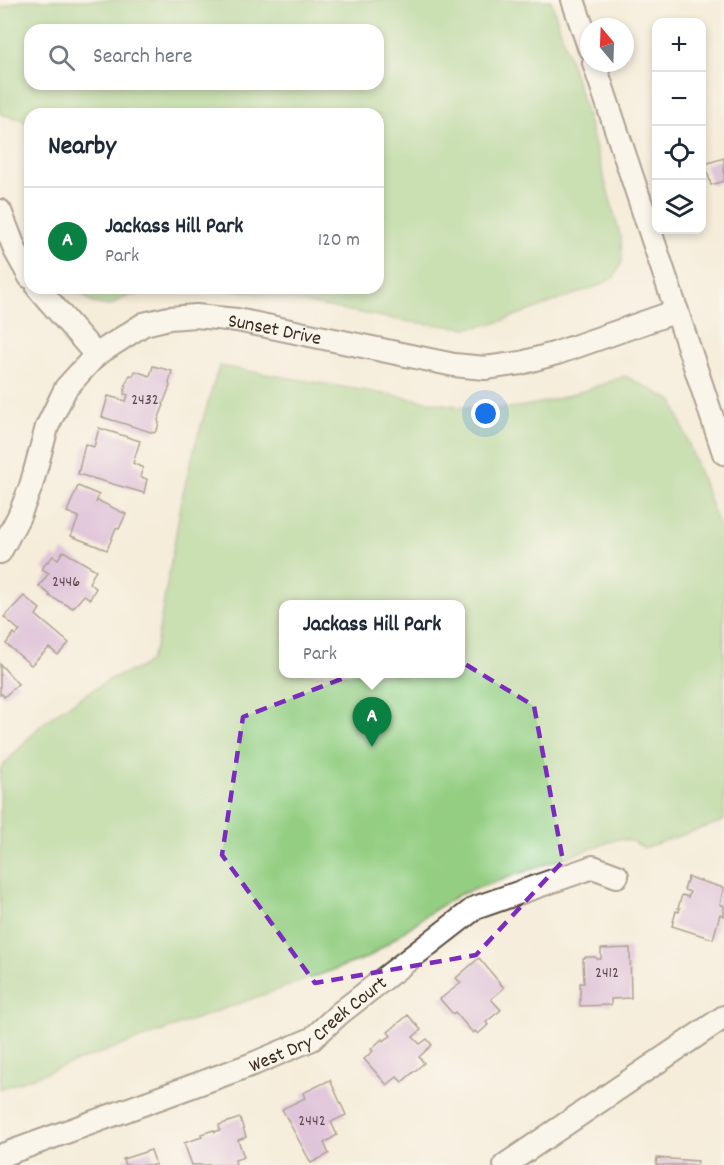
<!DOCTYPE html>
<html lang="en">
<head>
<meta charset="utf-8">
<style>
  :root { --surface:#fff; --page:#f2f2f3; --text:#1f2937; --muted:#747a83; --line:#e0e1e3; --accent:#0b8043 }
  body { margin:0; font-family:Dekko,sans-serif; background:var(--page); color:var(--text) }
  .controls { position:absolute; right:18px; top:18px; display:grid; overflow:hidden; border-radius:12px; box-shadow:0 3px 9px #0003 }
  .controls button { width:54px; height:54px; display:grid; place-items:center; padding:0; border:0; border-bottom:2px solid var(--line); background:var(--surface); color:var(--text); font:30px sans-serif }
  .compass { position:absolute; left:580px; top:18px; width:54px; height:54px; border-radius:50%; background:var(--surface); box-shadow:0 3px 9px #0003; rotate:341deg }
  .you { position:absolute; left:486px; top:414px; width:21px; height:21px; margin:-15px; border:4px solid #fff; border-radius:50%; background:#1a73e8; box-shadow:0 0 0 9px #1a73e833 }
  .badge { display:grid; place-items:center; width:39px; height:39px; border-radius:50%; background:var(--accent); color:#fff; font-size:20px; font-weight:700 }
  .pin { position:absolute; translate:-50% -50px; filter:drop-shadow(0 2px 3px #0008) }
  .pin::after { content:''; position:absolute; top:32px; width:21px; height:18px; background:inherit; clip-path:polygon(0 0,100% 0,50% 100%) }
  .popup { position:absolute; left:279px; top:600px; width:186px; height:78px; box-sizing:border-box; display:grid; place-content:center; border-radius:12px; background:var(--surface); filter:drop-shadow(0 2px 4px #0005); font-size:20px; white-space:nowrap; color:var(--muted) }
  .popup b { font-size:22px; color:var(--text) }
  .popup::after { content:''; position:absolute; left:50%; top:100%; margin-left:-12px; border:12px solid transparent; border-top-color:var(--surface) }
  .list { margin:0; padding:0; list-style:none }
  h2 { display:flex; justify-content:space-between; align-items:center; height:78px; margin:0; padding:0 24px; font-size:26px }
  h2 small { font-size:20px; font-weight:400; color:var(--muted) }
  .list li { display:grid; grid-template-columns:39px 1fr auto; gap:18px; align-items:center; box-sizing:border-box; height:108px; padding:0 24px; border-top:2px solid var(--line) }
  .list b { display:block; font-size:22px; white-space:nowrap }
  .list p { margin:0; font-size:20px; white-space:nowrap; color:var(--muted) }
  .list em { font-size:20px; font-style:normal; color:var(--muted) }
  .icon { flex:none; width:33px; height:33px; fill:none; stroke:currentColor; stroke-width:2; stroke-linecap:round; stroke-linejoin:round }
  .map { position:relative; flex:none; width:724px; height:1165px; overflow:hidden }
  .search { position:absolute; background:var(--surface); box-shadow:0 3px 9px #0003; left:24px; top:24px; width:360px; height:66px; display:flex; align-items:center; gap:15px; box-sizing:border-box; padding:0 21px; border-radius:18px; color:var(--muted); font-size:22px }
  .panel { position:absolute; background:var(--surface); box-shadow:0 3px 9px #0003; left:24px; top:108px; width:360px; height:186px; border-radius:18px }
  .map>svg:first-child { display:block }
  .green { fill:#94ce82; stroke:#687c50; stroke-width:1.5; fill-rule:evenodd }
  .building { fill:#c595d9 }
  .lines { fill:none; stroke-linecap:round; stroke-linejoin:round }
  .minor-casing { stroke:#57473a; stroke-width:26 }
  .minor { stroke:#fff; stroke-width:22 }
  .marked { fill:none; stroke:#7b2cbf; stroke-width:4.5; stroke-dasharray:12 8; stroke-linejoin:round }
  .labels { text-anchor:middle; stroke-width:6; stroke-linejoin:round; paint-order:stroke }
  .number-label { font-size:16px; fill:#5e454d }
  .street-label { font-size:20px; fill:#3b2a1e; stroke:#fff }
</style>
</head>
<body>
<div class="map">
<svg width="724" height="1165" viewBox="0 0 724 1165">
  <rect width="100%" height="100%" fill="#fff"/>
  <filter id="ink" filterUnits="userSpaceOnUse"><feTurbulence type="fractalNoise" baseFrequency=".0167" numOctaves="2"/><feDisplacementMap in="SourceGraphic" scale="12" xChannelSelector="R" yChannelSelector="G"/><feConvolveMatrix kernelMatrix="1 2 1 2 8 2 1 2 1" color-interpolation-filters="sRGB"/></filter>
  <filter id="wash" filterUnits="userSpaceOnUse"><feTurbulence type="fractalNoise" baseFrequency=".008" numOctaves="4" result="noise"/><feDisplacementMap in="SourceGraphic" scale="24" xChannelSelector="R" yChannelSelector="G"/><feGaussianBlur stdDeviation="1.35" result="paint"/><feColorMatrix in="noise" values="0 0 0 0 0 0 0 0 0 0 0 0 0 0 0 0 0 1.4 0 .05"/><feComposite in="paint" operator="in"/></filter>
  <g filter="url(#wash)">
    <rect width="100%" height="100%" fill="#f5ecda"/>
    <g class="green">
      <path d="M 23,0 L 551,0 L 584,106 L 621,238 L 622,262 L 614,277 L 600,285 L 493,324 L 468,328 L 410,322 L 224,288 L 378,288 L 378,114 L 30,114 L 30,126 L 21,119 L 0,114 L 0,8 ZM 30,30 L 378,30 L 378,84 L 30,84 Z"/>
      <polygon points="76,288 158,288 126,297 109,306 92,303"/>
      <path d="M 219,366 L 479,410 C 531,410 577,394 625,376 L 673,401 L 724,540 L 724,821 L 644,848 L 632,841 L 618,839 L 458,895 L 428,914 L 369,957 L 0,1089 L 0,769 L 40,726 L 59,711 L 112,678 L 137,669 L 149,662 L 156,646 L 183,493 L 195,446 ZM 284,604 L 460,604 L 460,674 L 284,674 Z"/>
    </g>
    <g id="blocks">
      <g class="building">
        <polygon points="724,158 724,181 711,185 705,164"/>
        <polygon points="153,366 172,371 169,383 170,386 163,404 164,405 158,420 159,423 157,430 154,433 102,417 108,396 126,401 128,395 124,394 126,385 125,385 130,375 133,376 135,371 150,376"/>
        <polygon points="99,428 140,441 133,463 143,468 140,477 147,479 144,493 78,474 85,444 94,447"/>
        <polygon points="78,486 99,495 96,502 99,501 126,514 119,529 116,528 107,550 71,536 79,517 67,512"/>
        <polygon points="63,551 96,570 89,583 96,588 90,599 84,595 73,608 49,596 50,595 39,586 49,573 42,569 47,561 48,562 53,556 58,559"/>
        <polygon points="24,596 40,609 36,615 69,643 58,655 49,648 31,665 6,644 14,633 16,635 20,631 4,617"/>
        <polygon points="0,664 18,684 4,697 2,694 0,695"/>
        <polygon points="688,877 724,888 720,904 724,906 724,916 720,914 713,939 672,926 676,911 679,912 680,908 678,908 682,895 688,897 690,892 684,890"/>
        <polygon points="630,948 631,998 611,999 611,1005 580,1006 580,983 584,983 583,959 586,957 595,957 597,959 601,959 601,949"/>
        <polygon points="479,958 504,988 491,999 501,1010 486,1022 488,1025 478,1034 475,1031 473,1033 455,1012 453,1014 440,999 461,983 456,978"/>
        <polygon points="408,1015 421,1030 413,1037 420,1044 427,1039 432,1045 419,1057 424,1063 402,1082 397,1077 387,1085 364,1059 373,1051 371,1049 382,1039 383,1041 391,1036 388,1032"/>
        <polygon points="330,1080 346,1115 331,1122 337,1135 324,1143 329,1154 311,1163 282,1109 305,1098 303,1093"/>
        <polygon points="240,1118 246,1137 238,1140 244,1157 235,1160 236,1165 192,1165 184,1143 202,1137 201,1134 214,1130 215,1132 220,1130 219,1125"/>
        <polygon points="151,1150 156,1165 125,1165 123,1159"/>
        <polygon points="657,1158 698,1161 697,1165 656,1165"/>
      </g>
    </g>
  </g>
  <g filter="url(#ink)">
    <use href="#blocks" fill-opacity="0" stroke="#57473a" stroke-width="1.5"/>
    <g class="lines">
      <defs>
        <g id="minor">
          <polyline points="573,0 589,47"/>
          <polyline points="594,63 724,453"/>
          <polyline points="0,211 16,252 30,277"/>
          <polyline points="38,288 96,355"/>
          <path id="s1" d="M 0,552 L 19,516 L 31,486 L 47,427 L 66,388 L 96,355 L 144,324 L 169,318 L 196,316 L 237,320 L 454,365 L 485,368 L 521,363 L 557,353 L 677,311"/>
          <path id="s2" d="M 0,1156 L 253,1064 L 312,1039 L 340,1013 L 475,908 L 593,867 L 617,876"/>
          <polyline points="505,1165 724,1017"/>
        </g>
      </defs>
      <use href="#minor" class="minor-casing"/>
      <use href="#minor" class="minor"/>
    </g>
  </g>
  <path d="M0 0H724V1165H0ZM 432,644 L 534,706 L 563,861 L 476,955 L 315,983 L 222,855 L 243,717 Z" fill="#f5ecda" fill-opacity=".55" fill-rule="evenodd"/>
  <path class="marked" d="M 432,644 L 534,706 L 563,861 L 476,955 L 315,983 L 222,855 L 243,717 Z"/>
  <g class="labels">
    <g class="number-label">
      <text x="145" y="404">2432</text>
      <text x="66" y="586">2446</text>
      <text x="607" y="977">2412</text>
      <text x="312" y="1125">2442</text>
    </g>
    <g class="street-label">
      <text dy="7" stroke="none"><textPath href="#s1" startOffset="412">Sunset Drive</textPath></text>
      <text dy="7" stroke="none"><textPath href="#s2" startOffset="346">West Dry Creek Court</textPath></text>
    </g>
  </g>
</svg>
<div class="controls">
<button>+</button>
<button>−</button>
<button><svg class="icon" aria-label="locate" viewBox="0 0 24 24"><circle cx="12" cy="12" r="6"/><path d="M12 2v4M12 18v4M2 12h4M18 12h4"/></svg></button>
<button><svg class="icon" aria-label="layers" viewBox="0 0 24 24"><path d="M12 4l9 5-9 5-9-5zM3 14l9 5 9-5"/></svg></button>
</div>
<svg class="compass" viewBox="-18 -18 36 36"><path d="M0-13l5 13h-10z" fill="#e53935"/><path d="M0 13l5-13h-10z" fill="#747a83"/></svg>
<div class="you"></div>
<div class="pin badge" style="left:372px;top:747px">A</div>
<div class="popup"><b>Jackass Hill Park</b>Park</div>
<div class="search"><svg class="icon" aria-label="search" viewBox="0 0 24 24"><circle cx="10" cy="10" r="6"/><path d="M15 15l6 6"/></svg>Search here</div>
<section class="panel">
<h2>Nearby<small></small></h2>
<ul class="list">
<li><span class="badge">A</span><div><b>Jackass Hill Park</b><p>Park</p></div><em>120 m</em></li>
</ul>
</section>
</div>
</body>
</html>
